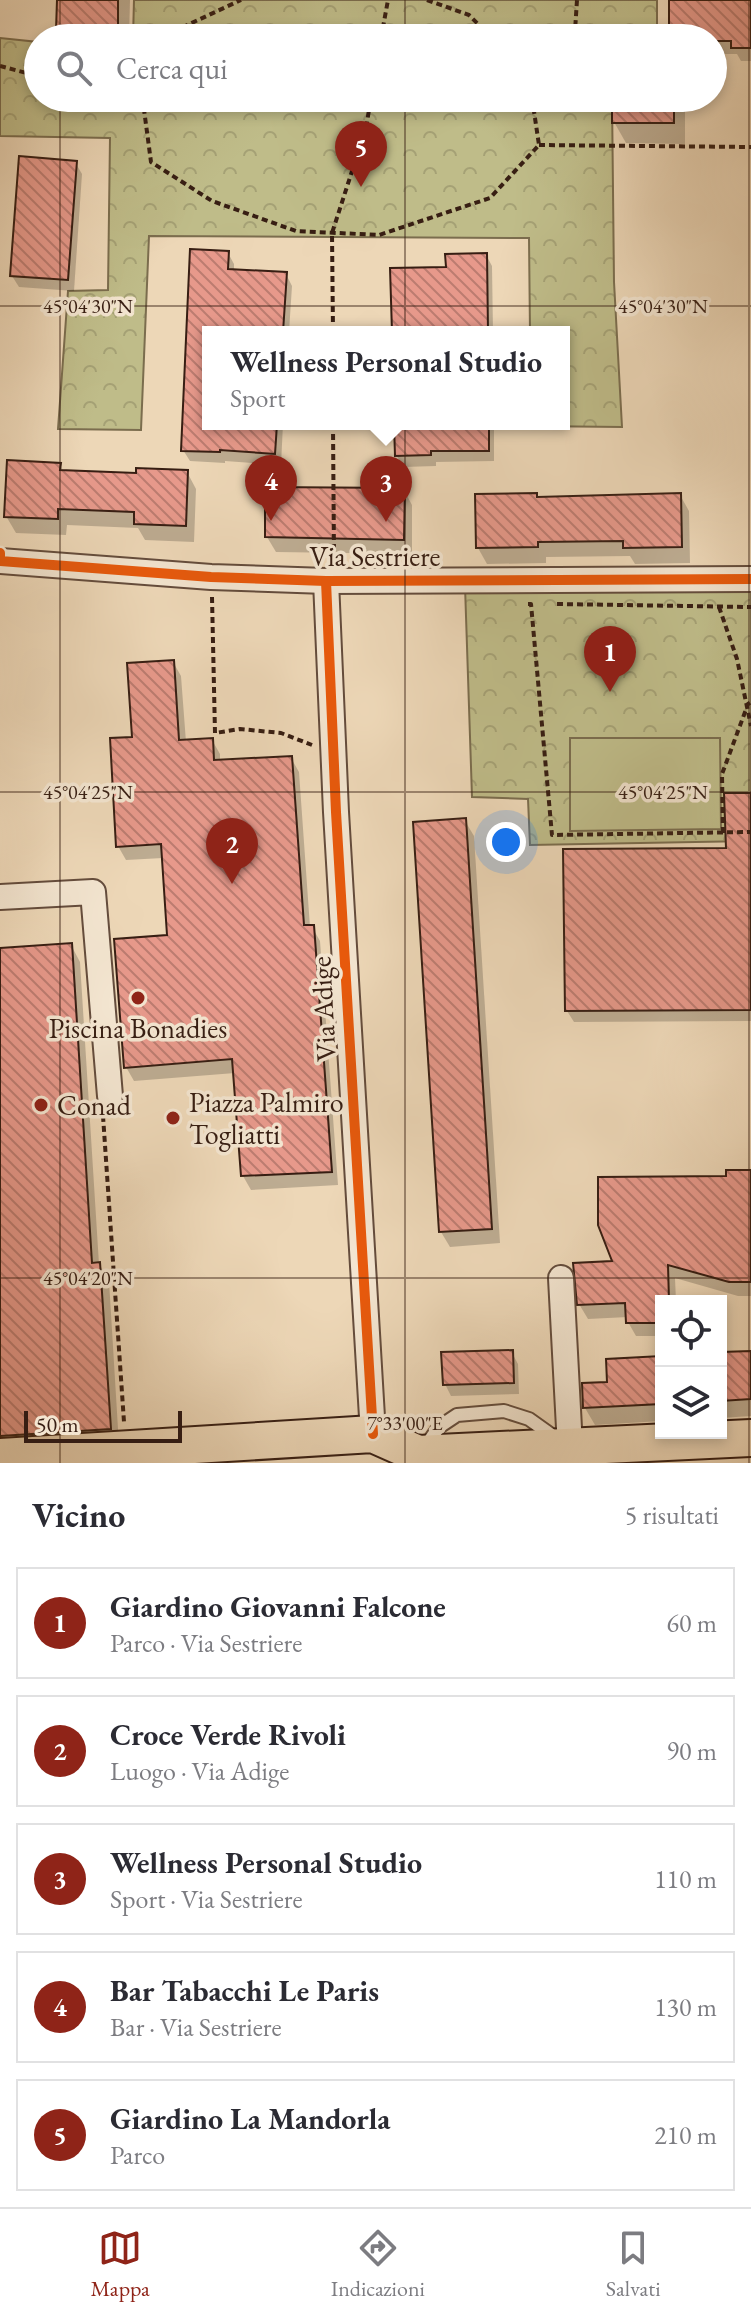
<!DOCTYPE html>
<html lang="it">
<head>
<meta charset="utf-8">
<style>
  :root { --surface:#fff; --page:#f7f7f7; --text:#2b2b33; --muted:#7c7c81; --line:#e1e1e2; --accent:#8f2418 }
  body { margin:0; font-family:"EB Garamond",serif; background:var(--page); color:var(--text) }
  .controls { position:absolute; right:24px; bottom:24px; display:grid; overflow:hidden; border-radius:0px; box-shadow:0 4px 12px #0003 }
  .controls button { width:72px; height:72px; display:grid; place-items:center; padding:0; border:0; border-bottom:2px solid var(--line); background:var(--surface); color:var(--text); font:40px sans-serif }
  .scale { position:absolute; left:24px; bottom:20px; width:158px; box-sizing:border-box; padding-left:8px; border:4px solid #371e13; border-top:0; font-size:22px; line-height:28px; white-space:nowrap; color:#371e13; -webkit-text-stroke:6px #f3e5d0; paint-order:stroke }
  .you { position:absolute; left:506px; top:842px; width:28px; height:28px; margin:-20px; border:6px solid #fff; border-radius:50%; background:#1a73e8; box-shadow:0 0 0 12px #1a73e833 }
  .badge { display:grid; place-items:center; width:52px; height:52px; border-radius:50%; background:var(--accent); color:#fff; font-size:26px; font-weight:700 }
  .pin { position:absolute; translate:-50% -66px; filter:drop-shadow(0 2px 4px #0008) }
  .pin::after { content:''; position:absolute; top:42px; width:28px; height:24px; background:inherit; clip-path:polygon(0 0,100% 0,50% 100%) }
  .popup { position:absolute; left:202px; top:326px; width:368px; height:104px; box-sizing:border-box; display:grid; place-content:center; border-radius:0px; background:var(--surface); filter:drop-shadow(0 2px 6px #0005); font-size:26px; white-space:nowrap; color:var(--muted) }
  .popup b { font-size:30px; color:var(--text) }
  .popup::after { content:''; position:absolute; left:50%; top:100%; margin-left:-16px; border:16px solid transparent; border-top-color:var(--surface) }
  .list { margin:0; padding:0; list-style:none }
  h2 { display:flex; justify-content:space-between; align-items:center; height:104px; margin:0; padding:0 32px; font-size:34px }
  h2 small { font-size:26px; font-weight:400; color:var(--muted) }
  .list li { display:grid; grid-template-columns:52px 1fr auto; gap:24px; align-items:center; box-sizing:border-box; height:112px; margin:0 16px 16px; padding:0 16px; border:2px solid var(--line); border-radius:0px }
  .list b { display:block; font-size:30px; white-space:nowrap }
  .list p { margin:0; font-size:26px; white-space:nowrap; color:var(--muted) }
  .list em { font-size:26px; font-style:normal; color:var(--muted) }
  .icon { flex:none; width:44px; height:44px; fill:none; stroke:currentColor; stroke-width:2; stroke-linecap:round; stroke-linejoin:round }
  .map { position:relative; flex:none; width:751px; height:1463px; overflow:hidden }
  .search { position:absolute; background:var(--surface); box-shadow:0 4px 12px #0003; left:24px; right:24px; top:24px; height:88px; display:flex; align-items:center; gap:20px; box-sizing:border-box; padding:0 28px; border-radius:44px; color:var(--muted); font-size:30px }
  .sheet { height:744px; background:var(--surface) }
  nav { display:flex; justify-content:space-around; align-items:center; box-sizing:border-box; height:112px; border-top:2px solid var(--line); background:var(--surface); font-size:22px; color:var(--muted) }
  nav a { display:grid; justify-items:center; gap:4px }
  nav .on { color:var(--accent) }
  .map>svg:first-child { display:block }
  .park { fill:url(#park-crowns); stroke:#7b6d4e; stroke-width:2 }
  .pitch { fill:#bfbc89; stroke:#7b6d4e; stroke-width:2 }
  .shadow { fill:#0003 }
  .building { fill:url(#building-back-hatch); stroke:#371e13; stroke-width:2 }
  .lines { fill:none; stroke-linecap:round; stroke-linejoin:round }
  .lane-casing { stroke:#644c3c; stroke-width:16 }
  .street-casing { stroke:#644c3c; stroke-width:28 }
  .primary-casing { stroke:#371e13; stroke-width:40 }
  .path { stroke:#371e13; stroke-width:4; stroke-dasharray:6 4; stroke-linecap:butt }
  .lane { stroke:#f3e5d0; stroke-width:12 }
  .street { stroke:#f3e5d0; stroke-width:24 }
  .primary { stroke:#edd7b7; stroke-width:36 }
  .quiet { stroke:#00873e; stroke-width:8; stroke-dasharray:16 8; stroke-linecap:butt }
  .cycleway-casing { stroke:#f3e5d0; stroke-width:15 }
  .cycleway { stroke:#e8590c; stroke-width:10 }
  .ticks { fill:none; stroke:#371e13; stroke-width:2; stroke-opacity:0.45 }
  .poi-dot { fill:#8f2418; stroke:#f3e5d0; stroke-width:3 }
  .labels { text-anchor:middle; stroke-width:7; stroke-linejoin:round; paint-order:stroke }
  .street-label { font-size:28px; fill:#371e13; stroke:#f3e5d0 }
  .poi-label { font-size:28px; fill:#371e13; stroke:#f3e5d0; text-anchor:start }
  .ticks-label { font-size:20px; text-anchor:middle; fill:#371e13; stroke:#f3e5d0; stroke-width:7; stroke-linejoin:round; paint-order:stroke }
</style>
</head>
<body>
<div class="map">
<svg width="751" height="1463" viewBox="0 0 751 1463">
  <defs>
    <pattern id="park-crowns" width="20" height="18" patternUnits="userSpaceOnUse" patternTransform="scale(2)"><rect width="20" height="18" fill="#bfbc89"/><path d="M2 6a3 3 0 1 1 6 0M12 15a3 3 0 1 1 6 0" fill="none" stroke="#a5a175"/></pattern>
    <pattern id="building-back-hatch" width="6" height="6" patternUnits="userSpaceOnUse" patternTransform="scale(2)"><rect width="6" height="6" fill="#e7998b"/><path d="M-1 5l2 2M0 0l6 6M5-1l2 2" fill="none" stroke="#bc7c70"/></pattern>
  </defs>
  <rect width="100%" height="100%" fill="#edd7b7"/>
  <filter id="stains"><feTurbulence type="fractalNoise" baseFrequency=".0025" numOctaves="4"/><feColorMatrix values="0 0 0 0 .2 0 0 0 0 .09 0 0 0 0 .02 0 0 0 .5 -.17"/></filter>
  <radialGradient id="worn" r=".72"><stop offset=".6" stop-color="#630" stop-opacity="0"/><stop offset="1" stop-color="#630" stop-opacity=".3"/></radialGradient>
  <g class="park">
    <polygon points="134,0 657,0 657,38 133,38"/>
    <polygon points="0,38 38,42 38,98 612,98 614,282 622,427 531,426 531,424 564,424 564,332 530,332 529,238 149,236 141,430 58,429 68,291 108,290 110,138 0,136"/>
    <polygon points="465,586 751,588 751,841 530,845 528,799 472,797"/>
  </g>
  <polygon class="pitch" points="570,738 720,738 721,829 570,831"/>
  <g class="shadow">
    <polygon points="59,0 130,0 129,38 63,38 58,30"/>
    <polygon points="671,0 751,0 751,61 741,61 737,54 713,54 713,38 671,38"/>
    <polygon points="614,98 685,98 685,144 626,143 614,122"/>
    <polygon points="75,162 82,174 74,291 19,287 12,276"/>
    <polygon points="192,251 228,253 234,264 234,271 286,274 292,286 289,332 208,332 208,424 283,424 281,465 225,461 225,463 190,461 183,450"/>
    <polygon points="486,255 492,266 493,332 394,332 448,268"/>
    <polygon points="396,424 494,424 494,461 436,462 436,466 403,467 397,456"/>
    <polygon points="60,465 64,472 138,475 187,472 196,489 194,542 145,540 138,528 67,525 66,535 16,533 6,516"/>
    <polygon points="404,490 412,505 412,554 276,552 267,537"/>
    <polygon points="536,495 539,499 680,495 689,511 690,563 635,564 630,556 546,557 546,563 487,564 478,548"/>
    <polygon points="173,662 181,676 186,742 212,740 220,754 220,762 291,758 299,772 310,927 312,927 320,941 338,1185 251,1190 243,1176 235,1073 134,1081 126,1067 169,937 163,858 126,860 118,846 134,739"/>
    <polygon points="751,795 751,1021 574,1022 567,1011 728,850"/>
    <polygon points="465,821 474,836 500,1243 450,1247 441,1232"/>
    <polygon points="71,945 80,962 99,1264 109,1281 119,1445 0,1455 0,949"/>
    <polygon points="751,1171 751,1296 738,1296 675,1278 676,1301 661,1301 661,1336 636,1336 628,1322 628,1317 588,1319 579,1304 614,1263 728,1178"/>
    <polygon points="512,1353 518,1364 519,1394 451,1396 445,1384"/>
    <polygon points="751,1353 751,1416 721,1418 721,1354"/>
    <polygon points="661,1358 661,1421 595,1425 585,1408 584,1385 609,1384"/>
  </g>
  <g class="building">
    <polygon points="57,0 118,0 118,32 56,30"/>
    <polygon points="669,0 751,0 751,48 731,48 731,41 713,41 713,38 669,38"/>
    <rect x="612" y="98" width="62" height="25"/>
    <polygon points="19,156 77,161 68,280 10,276"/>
    <polygon points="190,249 229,251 228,269 287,272 283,332 208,332 208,424 277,424 275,454 220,450 220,452 181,451"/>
    <polygon points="487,253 488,332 392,332 390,268 446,267 445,254"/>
    <polygon points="394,424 489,424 489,451 431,451 431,455 395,456"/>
    <polygon points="7,460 61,463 60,470 136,473 136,468 188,470 186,526 134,524 134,512 58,509 58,519 4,517"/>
    <polygon points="265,487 405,488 404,540 265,537"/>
    <polygon points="537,493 537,497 681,493 682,547 623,548 623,541 538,542 538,547 476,548 475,494"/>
    <polygon points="174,660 179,740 213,738 214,760 292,756 304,925 314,925 332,1172 241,1176 232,1059 124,1068 114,939 167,935 161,844 116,847 110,738 132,737 127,663"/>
    <polygon points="724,793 751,793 751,1010 565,1011 563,849 726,848"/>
    <polygon points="466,818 492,1229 439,1232 413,822"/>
    <polygon points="72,943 92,1263 100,1262 111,1429 0,1436 0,948"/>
    <polygon points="726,1170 751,1170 751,1282 729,1282 668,1265 669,1301 661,1301 661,1323 626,1323 625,1303 577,1305 573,1263 612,1261 598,1225 598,1177 726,1176"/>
    <polygon points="513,1350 514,1383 443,1385 441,1352"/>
    <polygon points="751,1351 751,1399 721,1401 721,1352"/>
    <polygon points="661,1356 661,1404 583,1408 582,1383 607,1382 606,1359"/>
  </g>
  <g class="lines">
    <defs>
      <polyline id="lane" points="425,1447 439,1427 457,1415 504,1411 529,1419 557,1439"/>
      <g id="street">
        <polyline points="0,561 211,577 326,581 751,579"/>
        <polyline points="326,581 336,812 373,1434"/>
        <polyline points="0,897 93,892 110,1096"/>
        <polyline points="561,1278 570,1447"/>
      </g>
      <g id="primary">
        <polyline points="418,1454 751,1438"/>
        <polyline points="0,1457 373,1434 418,1454 426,1463"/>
      </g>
    </defs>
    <use href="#lane" class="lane-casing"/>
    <use href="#street" class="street-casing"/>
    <use href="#primary" class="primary-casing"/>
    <g class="path">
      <polyline points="427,0 469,15 492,38"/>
      <polyline points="480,26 575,31 577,0"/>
      <polyline points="167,38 168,34 241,0"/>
      <polyline points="381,38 388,0"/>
      <polyline points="0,66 38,76"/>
      <polyline points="125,98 143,102"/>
      <polyline points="144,98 143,102 151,162 212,201 296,231 379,235 490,198 539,145 532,98"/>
      <polyline points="539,145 751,147"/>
      <polyline points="333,332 332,233 366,128 371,98"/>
      <polyline points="333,424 334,559"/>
      <polyline points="212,597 215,733 240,729 281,733 312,745"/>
      <polyline points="528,604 531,604 552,835 751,832"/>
      <polyline points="557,604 751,607"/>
      <polyline points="719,607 737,659 751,726"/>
      <polyline points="723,833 722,774 748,704 751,702"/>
      <polyline points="103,1116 124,1422"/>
    </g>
    <use href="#lane" class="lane"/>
    <use href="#street" class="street"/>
    <use href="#primary" class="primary"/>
    <polyline class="quiet" points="563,38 569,31"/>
    <defs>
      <g id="cycleway">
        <polyline points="0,553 0,561 211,577 326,581 751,579"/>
        <polyline points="326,581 336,812 373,1434"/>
      </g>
    </defs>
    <use href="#cycleway" class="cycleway-casing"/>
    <use href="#cycleway" class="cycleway"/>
  </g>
  <path class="ticks" d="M 60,0 L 60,38M 405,0 L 405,38M 749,0 L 749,1463M 60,98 L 60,1463M 405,98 L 405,1463M 0,306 L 751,306M 0,792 L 751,792M 0,1278 L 751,1278"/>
  <g class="poi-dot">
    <circle cx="138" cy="998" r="8"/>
    <circle cx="41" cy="1105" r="8"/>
    <circle cx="173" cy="1118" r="8"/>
  </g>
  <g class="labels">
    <g class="street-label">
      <text x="375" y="566">Via Sestriere</text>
      <text transform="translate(323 1009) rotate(-93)" y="10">Via Adige</text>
    </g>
    <g class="poi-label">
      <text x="138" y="1038" text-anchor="middle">Piscina Bonadies</text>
      <text x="189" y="1112">Piazza Palmiro<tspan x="189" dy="32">Togliatti</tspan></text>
      <text x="57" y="1115">Conad</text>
    </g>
  </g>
  <g class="ticks-label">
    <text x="88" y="313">45°04'30"N</text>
    <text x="663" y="313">45°04'30"N</text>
    <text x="88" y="799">45°04'25"N</text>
    <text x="663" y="799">45°04'25"N</text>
    <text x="88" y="1285">45°04'20"N</text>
    <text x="405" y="1430">7°33'00"E</text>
  </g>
  <rect width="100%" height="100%" filter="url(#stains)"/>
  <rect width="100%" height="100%" fill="url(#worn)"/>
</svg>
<div class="controls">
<button><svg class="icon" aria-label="locate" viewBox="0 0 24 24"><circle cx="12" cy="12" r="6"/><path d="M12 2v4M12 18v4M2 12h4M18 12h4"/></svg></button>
<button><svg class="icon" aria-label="layers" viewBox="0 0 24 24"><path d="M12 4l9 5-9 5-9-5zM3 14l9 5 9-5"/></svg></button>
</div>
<div class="scale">50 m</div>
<div class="you"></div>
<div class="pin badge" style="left:610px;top:692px">1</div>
<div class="pin badge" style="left:232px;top:884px">2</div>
<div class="pin badge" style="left:386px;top:522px">3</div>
<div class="popup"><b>Wellness Personal Studio</b>Sport</div>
<div class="pin badge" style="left:271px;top:521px">4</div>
<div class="pin badge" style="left:361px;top:187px">5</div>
<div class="search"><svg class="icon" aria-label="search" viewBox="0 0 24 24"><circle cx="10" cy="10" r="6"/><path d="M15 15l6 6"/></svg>Cerca qui</div>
</div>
<section class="sheet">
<h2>Vicino<small>5 risultati</small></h2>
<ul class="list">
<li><span class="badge">1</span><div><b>Giardino Giovanni Falcone</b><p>Parco · Via Sestriere</p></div><em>60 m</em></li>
<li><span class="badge">2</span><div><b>Croce Verde Rivoli</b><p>Luogo · Via Adige</p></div><em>90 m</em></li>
<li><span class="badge">3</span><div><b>Wellness Personal Studio</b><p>Sport · Via Sestriere</p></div><em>110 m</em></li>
<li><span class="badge">4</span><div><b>Bar Tabacchi Le Paris</b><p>Bar · Via Sestriere</p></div><em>130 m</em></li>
<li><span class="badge">5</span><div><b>Giardino La Mandorla</b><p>Parco</p></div><em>210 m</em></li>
</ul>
</section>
<nav>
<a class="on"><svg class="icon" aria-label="map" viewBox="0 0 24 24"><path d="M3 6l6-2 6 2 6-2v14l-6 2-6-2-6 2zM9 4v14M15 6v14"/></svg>Mappa</a>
<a><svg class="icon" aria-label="directions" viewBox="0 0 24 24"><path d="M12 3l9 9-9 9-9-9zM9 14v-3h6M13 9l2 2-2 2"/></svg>Indicazioni</a>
<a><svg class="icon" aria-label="saved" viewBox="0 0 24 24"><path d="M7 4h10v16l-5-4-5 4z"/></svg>Salvati</a>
</nav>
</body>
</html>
